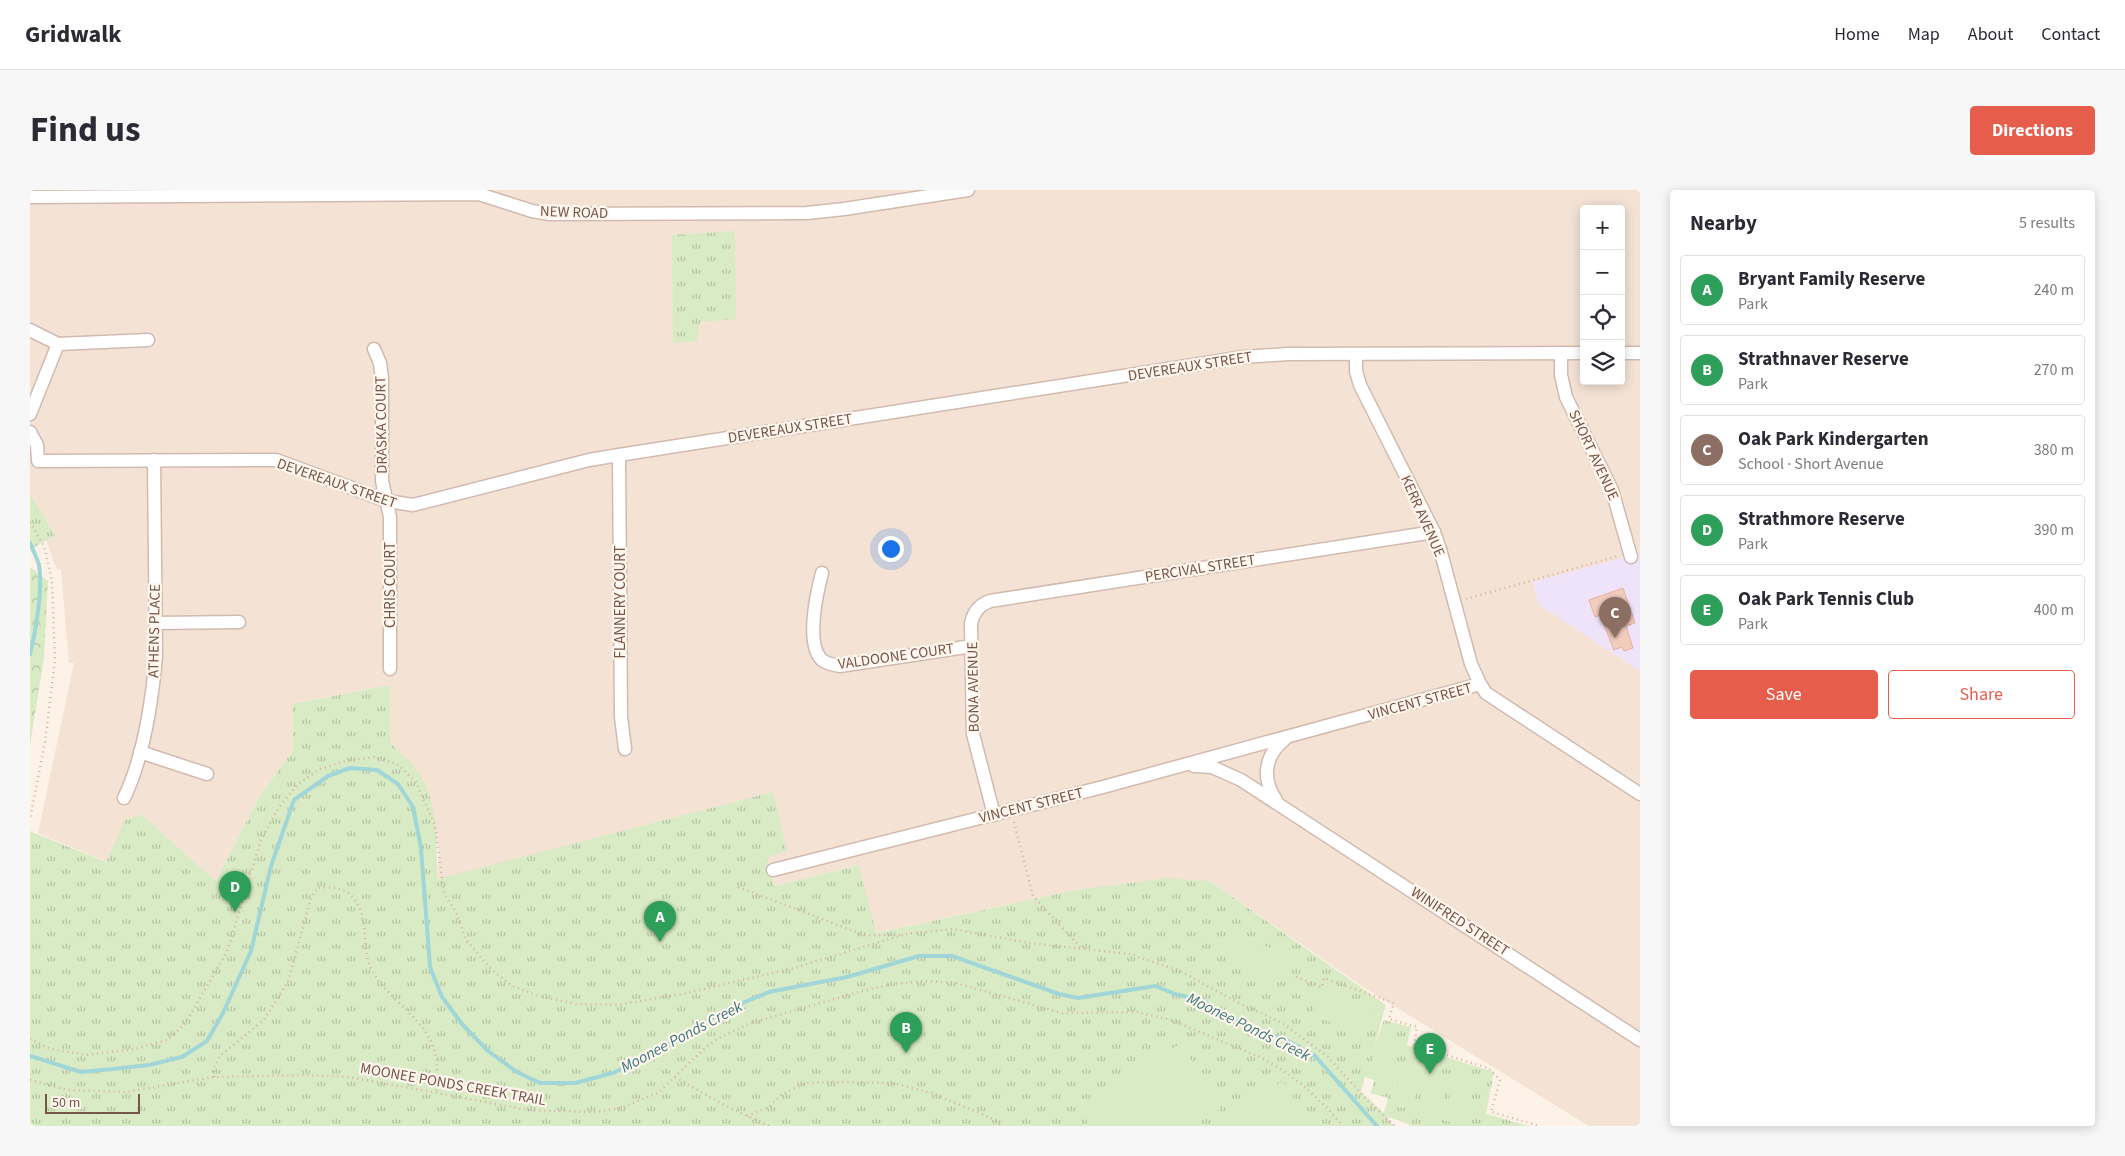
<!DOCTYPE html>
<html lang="en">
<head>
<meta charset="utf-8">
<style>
  :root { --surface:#fff; --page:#f7f7f7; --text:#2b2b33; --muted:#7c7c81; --line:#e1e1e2; --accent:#e75d4b }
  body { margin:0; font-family:"Source Sans 3",sans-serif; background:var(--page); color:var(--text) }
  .controls { position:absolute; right:15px; top:15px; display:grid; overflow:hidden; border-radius:5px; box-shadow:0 2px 12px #0003 }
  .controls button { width:45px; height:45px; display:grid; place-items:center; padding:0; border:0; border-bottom:1px solid var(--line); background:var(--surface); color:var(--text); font:25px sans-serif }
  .scale { position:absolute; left:15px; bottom:12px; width:95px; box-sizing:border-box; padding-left:5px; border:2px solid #77564a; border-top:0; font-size:14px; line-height:18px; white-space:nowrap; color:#77564a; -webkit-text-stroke:4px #fff6ed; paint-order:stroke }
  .you { position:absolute; left:860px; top:358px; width:18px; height:18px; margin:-12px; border:4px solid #fff; border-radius:50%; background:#1a73e8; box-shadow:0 0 0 8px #1a73e833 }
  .badge { display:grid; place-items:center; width:32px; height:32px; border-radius:50%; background:var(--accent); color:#fff; font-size:16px; font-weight:700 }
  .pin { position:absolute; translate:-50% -41px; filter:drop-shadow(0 1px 2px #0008) }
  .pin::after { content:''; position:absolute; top:26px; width:18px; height:15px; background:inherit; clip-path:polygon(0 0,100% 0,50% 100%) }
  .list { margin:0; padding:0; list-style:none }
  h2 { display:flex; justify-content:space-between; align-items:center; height:65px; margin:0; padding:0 20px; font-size:21px }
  h2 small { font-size:16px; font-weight:400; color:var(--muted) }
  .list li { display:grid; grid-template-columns:32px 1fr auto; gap:15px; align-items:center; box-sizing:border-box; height:70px; margin:0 10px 10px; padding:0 10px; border:1px solid var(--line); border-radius:5px }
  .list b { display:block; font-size:19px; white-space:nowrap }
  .list p { margin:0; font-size:16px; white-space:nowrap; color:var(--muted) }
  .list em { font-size:16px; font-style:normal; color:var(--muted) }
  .actions { display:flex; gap:10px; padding:15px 20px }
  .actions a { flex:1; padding:11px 0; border:1px solid var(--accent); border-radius:5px; text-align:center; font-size:18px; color:var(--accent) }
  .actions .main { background:var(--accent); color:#fff }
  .icon { flex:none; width:28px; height:28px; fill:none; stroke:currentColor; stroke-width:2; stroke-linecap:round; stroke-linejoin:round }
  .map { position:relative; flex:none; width:1610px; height:936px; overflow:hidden; border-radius:5px }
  header { display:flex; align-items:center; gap:30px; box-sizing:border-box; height:70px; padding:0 25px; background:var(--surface); border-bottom:1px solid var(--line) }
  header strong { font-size:24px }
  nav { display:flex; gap:28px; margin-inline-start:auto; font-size:18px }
  .intro { display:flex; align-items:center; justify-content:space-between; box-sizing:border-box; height:120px; padding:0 30px }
  h1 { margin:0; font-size:35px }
  .button { padding:12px 22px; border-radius:5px; background:var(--accent); color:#fff; font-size:18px; font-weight:700 }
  main { display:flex; gap:30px; padding:0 30px }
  aside { flex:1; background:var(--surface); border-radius:5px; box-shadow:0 2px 12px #0003 }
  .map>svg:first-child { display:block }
  .residential { fill:#f4e3d5; fill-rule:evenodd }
  .education { fill:#efe3f9 }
  .forest { fill:url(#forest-crowns) }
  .park { fill:url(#park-tufts); fill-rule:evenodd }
  .garden { fill:#d8ebc4 }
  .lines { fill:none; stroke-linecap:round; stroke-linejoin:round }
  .stream { stroke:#a1d6d9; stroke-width:4 }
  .building { fill:#f2cdbe; stroke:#e5b29e }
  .minor-casing { stroke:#d1baaf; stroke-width:15 }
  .path { stroke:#d8b0a1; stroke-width:2.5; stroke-dasharray:1 4; stroke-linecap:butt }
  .minor { stroke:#fff; stroke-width:12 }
  .labels { text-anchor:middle; stroke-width:4.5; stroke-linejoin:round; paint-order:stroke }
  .street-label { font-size:15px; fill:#77564a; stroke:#fff6ed }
  .water-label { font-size:16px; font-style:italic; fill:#3e787c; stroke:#fff6ed }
</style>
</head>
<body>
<header>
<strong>Gridwalk</strong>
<nav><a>Home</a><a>Map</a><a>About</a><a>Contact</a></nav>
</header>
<div class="intro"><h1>Find us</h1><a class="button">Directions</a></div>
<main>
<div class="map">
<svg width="1610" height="936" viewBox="0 0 1610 936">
  <defs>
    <pattern id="forest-crowns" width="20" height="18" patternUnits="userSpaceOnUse" patternTransform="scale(1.25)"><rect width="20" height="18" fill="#d8ebc4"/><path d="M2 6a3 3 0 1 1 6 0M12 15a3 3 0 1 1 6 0" fill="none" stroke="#b4c1a1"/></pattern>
    <pattern id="park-tufts" width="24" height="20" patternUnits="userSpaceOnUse" patternTransform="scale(1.25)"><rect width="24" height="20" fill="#d8ebc4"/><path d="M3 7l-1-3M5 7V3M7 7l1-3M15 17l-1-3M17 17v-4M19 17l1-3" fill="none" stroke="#b4c1a1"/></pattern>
  </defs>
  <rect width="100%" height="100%" fill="#fdf2e7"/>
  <path class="residential" d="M 0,0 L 1610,0 L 1610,936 L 1559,936 L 1333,797 L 1180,691 L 1041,701 L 845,743 L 828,675 L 744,696 L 736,667 L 757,660 L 434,683 L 407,689 L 409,659 L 388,582 L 361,554 L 360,495 L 262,514 L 263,560 L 228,609 L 186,691 L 111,624 L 95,630 L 77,672 L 8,643 L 44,473 L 39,473 L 31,380 L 27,380 L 16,350 L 25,345 L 0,304 ZM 1554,19 L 1591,19 L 1591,191 L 1554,191 Z"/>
  <polygon class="education" points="1610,363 1610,481 1509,415 1503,392"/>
  <polygon class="forest" points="0,377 18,391 14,468 0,555"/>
  <g class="park">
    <polygon points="705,41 706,129 670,132 667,151 643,153 642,45"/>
    <polygon points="0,304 25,345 0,360"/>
    <path d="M 360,495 L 361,554 C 369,562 381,572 388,582 C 409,614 407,652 407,689 L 743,602 L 757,661 L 737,667 L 744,696 L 829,675 L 846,743 L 1041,701 L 1136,688 L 1180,691 L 1356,815 L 1344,857 L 1354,830 L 1381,837 L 1377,855 L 1464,882 L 1456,924 L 1500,936 L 1383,936 L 1356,926 L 1364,936 L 0,936 L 0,641 L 76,672 L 95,630 L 111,624 L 186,691 L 228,609 L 263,560 L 262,514 ZM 1335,887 L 1344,890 L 1341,903 L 1358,908 L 1354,923 L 1331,902 Z"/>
  </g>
  <g class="garden">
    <polygon points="1206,745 1259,765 1250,793 1195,773"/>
    <polygon points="1292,798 1346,817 1336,846 1282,825"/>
    <polygon points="1350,843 1370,848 1359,891 1339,885"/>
    <polygon points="1151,853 1191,919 1163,936 1060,936 1048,916"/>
    <polygon points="1373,872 1393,877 1382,920 1362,915"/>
    <polygon points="1400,880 1420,885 1408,928 1388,922"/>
    <polygon points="1425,887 1445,892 1433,935 1413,930"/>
    <polygon points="1253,891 1281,936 1180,936"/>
  </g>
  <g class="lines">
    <g class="stream">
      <path d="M 0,353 C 3,360 7,368 9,375 C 13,398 6,441 0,464"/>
      <polyline points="0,866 51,882 83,879 119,875 152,867 177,851 193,823 221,761 241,676 264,610 298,586 320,578 347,580 368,594 383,617 391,658 400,777 412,807 432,834 458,861 487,882 510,893 545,893 583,883 623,864 695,820 739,802 817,787 889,766 922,766 1029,804 1048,808 1125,796 1145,804 1171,810 1219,837 1256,850 1285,866 1347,936"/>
    </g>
  </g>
  <polygon class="building" points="1593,398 1605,433 1596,436 1603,458 1594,461 1592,457 1584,460 1570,425 1565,427 1559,410"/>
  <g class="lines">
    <defs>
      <g id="minor">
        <polyline points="0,7 449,4 502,21 520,24 777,23 814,19 938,0"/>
        <polyline points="0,140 28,154 118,150"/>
        <polyline points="344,159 350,173 352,189 352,291 360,327 360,479"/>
        <polyline points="1531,163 1531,185 1536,207 1582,300 1601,367"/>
        <polyline points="1591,163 1610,163"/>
        <polyline points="1326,164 1326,181 1330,195 1404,342 1410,359 1441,474 1450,494 1456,503 1465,509 1610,604"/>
        <polyline points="0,224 28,154"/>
        <polyline points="0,242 7,255 8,271 246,270 357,311 383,315 559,270 589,265 1214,167 1258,164 1554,163"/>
        <polyline points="589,265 591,527 595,559"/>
        <path d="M 792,383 C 787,402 775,454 792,470 C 797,474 803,475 810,476 L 942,456"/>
        <polyline points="126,433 209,432"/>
        <polyline points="110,562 177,584"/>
        <polyline points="1164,576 1182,577 1211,590 1610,850"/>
        <path d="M 94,608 C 114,567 122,511 126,466 L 124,270"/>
        <path d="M 1246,610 C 1231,588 1235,565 1255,549"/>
        <path d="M 964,625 L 943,544 L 941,434 C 943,422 949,415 960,411 L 1404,342"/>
        <polyline points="743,680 1073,597 1450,494"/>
      </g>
    </defs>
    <use href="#minor" class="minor-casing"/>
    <g class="path">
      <polyline points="0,332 14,356 22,391 25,470 15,552 0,629"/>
      <polyline points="1436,409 1589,366"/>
      <polyline points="984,632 1003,706 1050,757"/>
      <polyline points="708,697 834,745 871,745"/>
      <polyline points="876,744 923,739 999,753 1100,764 1150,781 1207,812 1252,833 1297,866 1337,910 1365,936"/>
      <polyline points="1266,787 1292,797 1294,788 1364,813 1359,829 1387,837 1384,855 1458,878 1470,890 1461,922 1510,936"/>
      <polyline points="0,849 20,859 57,865 105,859 137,850 155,834 197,762 231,650 249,617 268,594 290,579 315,571 344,567 367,574 386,592 405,635 414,703 426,722 436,750 461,779 482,796 509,806 546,814 587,815 657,803 764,778 876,744"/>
      <path d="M 184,887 L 184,877 L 190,866 L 234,830 L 258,792 L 281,708 L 287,698 C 301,696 319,698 327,713 C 338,732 332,756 340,776 C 346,790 356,800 366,810 C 400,842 411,855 406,903"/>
      <polyline points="645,887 696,916 739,936"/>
      <polyline points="0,890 37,900 96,902 184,887 277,885 318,887 364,895 498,920 565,922 590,918 628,903 676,857 689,848 721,833 832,801 863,794 894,791 926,793 1032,823 1107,822 1141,830 1232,868 1252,880 1275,897 1297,918 1313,936"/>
      <polyline points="717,926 739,917 751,905 775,893 799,892 862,893 902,903 963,929 971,936"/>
    </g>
    <use href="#minor" class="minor"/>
  </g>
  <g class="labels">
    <g class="street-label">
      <text transform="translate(544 22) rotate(2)" y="5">NEW ROAD</text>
      <text transform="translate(1160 176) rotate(-9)" y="5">DEVEREAUX STREET</text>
      <text transform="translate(351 235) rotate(-91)" y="5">DRASKA COURT</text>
      <text transform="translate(760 238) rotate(-9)" y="5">DEVEREAUX STREET</text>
      <text transform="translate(1564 265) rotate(65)" y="5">SHORT AVENUE</text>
      <text transform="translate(307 293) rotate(19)" y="5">DEVEREAUX STREET</text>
      <text transform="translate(1393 326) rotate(66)" y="5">KERR AVENUE</text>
      <text transform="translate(1170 378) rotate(-9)" y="5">PERCIVAL STREET</text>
      <text transform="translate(360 395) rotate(-90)" y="5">CHRIS COURT</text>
      <text transform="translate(590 412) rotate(-90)" y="5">FLANNERY COURT</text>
      <text transform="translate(124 441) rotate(-89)" y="5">ATHENS PLACE</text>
      <text transform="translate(866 466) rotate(-8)" y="5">VALDOONE COURT</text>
      <text transform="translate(943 497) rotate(-91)" y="5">BONA AVENUE</text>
      <text transform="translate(1390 511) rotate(-15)" y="5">VINCENT STREET</text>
      <text transform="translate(1001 615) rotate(-14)" y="5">VINCENT STREET</text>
      <text transform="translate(1430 731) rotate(33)" y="5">WINIFRED STREET</text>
      <text transform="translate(423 894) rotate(10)" y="5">MOONEE PONDS CREEK TRAIL</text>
    </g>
    <g class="water-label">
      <text transform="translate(1219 836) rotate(26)" y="6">Moonee Ponds Creek</text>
      <text transform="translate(651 846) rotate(-28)" y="6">Moonee Ponds Creek</text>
    </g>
  </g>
</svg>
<div class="controls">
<button>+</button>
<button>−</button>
<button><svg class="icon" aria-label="locate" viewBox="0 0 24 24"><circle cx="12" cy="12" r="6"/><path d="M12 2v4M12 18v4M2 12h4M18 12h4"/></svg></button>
<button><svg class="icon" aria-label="layers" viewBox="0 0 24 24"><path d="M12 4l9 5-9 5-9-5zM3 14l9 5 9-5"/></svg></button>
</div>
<div class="scale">50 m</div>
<div class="you"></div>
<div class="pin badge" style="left:630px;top:752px;background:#2e9e5b">A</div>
<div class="pin badge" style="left:876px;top:863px;background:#2e9e5b">B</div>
<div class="pin badge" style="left:1585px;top:448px;background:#8d6e63">C</div>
<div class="pin badge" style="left:205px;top:722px;background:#2e9e5b">D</div>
<div class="pin badge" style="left:1400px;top:884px;background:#2e9e5b">E</div>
</div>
<aside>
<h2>Nearby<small>5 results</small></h2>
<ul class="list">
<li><span class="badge" style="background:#2e9e5b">A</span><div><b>Bryant Family Reserve</b><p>Park</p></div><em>240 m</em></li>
<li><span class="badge" style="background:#2e9e5b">B</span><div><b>Strathnaver Reserve</b><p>Park</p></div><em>270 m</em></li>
<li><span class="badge" style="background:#8d6e63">C</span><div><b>Oak Park Kindergarten</b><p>School · Short Avenue</p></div><em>380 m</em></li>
<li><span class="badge" style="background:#2e9e5b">D</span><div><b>Strathmore Reserve</b><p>Park</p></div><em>390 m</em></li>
<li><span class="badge" style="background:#2e9e5b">E</span><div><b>Oak Park Tennis Club</b><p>Park</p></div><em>400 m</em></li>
</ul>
<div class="actions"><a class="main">Save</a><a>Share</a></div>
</aside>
</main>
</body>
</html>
